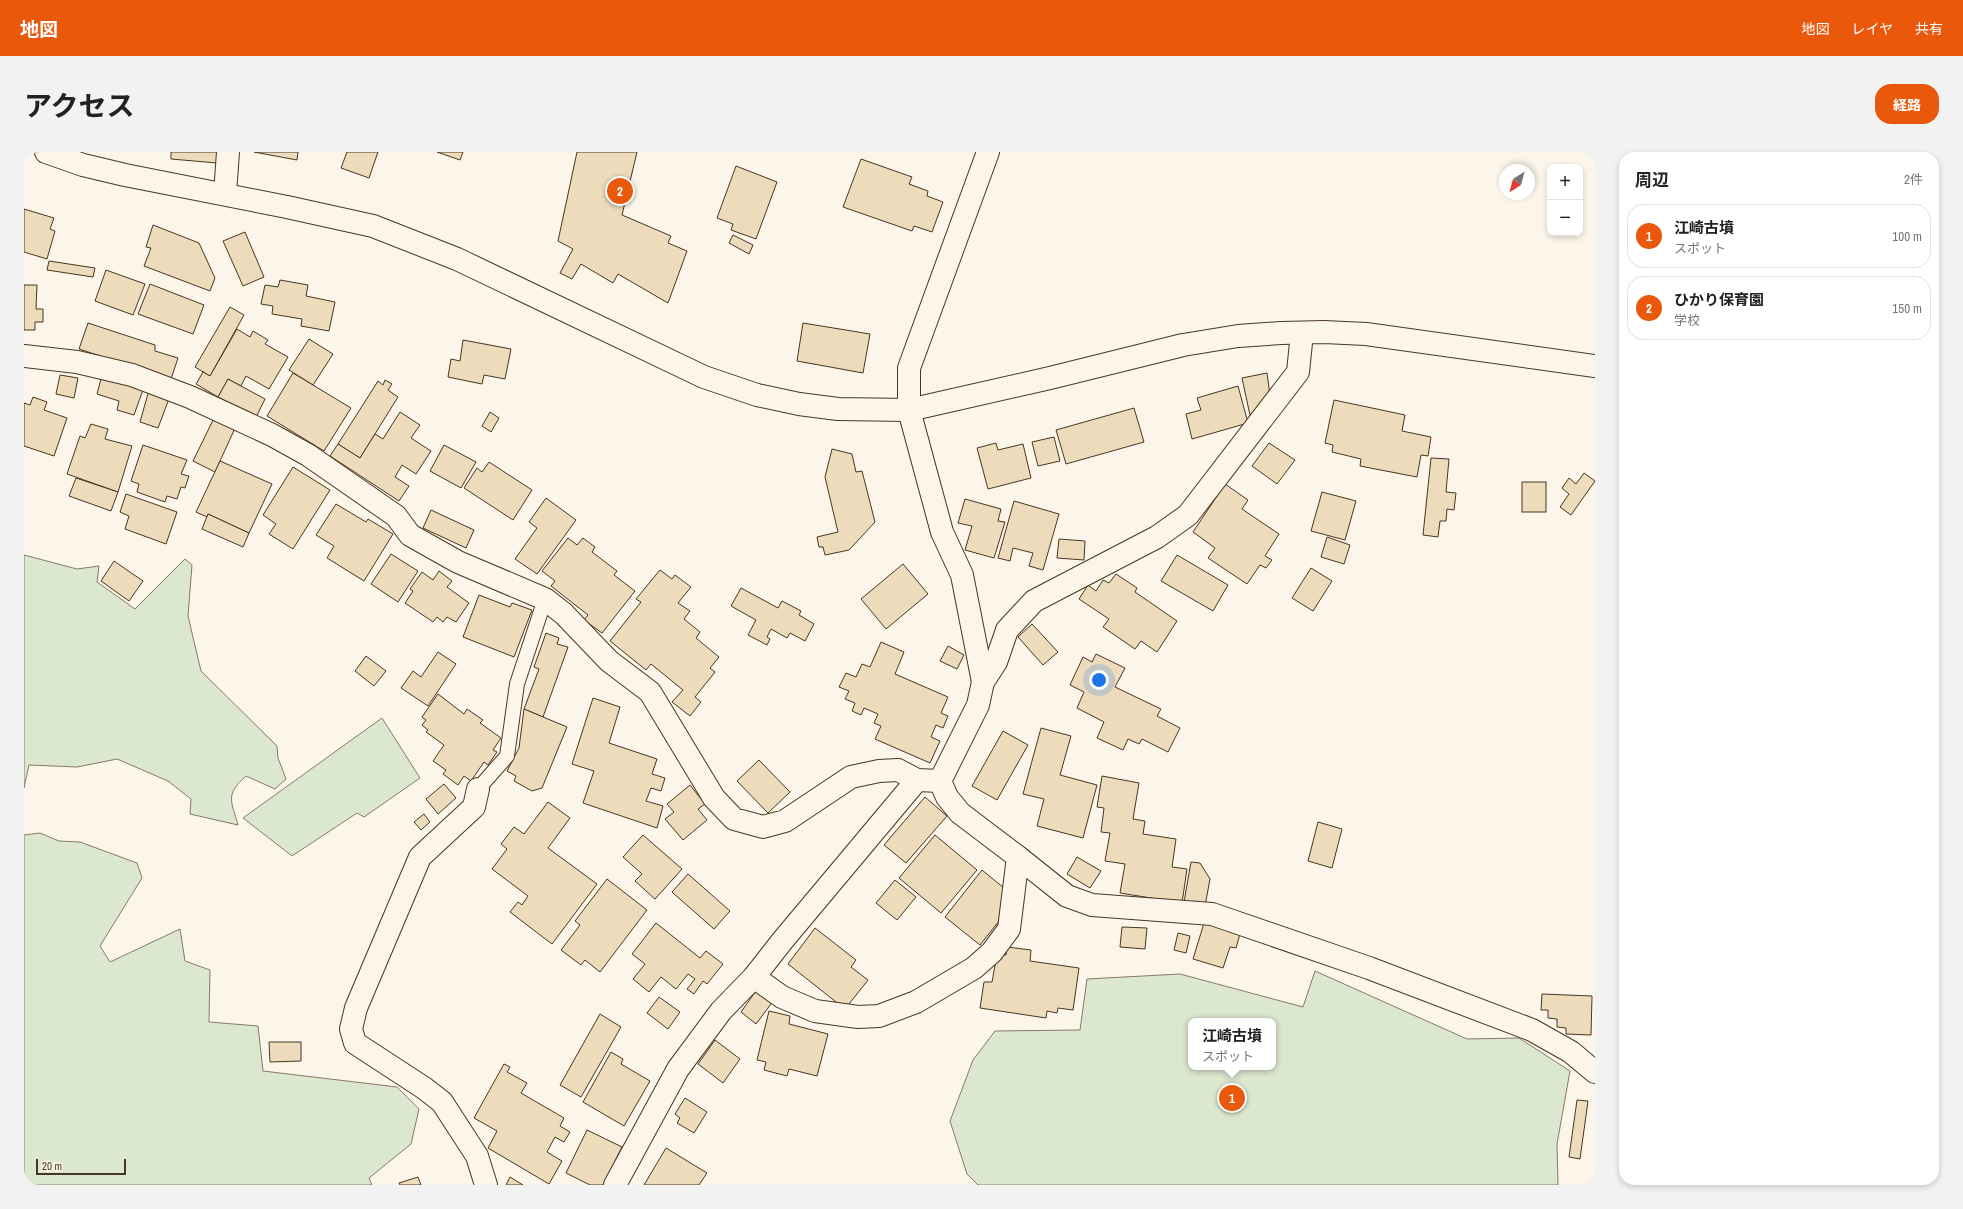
<!DOCTYPE html>
<html lang="ja">
<head>
<meta charset="utf-8">
<style>
  :root { --surface:#fff; --page:#f2f2f2; --text:#222; --muted:#767676; --line:#e0e0e0; --accent:#ea580c }
  body { margin:0; font-family:"Archivo Narrow","Noto Sans JP",sans-serif; background:var(--page); color:var(--text) }
  .controls { position:absolute; right:12px; top:12px; display:grid; overflow:hidden; border-radius:8px; box-shadow:0 2px 6px #0003 }
  .controls button { width:36px; height:36px; display:grid; place-items:center; padding:0; border:0; border-bottom:1px solid var(--line); background:var(--surface); color:var(--text); font:20px sans-serif }
  .compass { position:absolute; left:1475px; top:12px; width:36px; height:36px; border-radius:50%; background:var(--surface); box-shadow:0 2px 6px #0003; rotate:216deg }
  .scale { position:absolute; left:12px; bottom:10px; width:90px; box-sizing:border-box; padding-left:4px; border:2px solid #4a3520; border-top:0; font-size:11px; line-height:14px; white-space:nowrap; color:#4a3520; -webkit-text-stroke:3px #fbf6e9; paint-order:stroke }
  .you { position:absolute; left:1075px; top:528px; width:14px; height:14px; margin:-10px; border:3px solid #fff; border-radius:50%; background:#1a73e8; box-shadow:0 0 0 6px #1a73e833 }
  .badge { display:grid; place-items:center; width:26px; height:26px; border-radius:50%; background:var(--accent); color:#fff; font-size:13px; font-weight:700 }
  .pin { position:absolute; translate:-50% -50%; border:2px solid #fff; box-shadow:0 1px 4px #0006 }
  .popup { position:absolute; left:1164px; top:866px; width:88px; height:52px; box-sizing:border-box; display:grid; place-content:center; border-radius:8px; background:var(--surface); filter:drop-shadow(0 1px 3px #0005); font-size:13px; white-space:nowrap; color:var(--muted) }
  .popup b { font-size:15px; color:var(--text) }
  .popup::after { content:''; position:absolute; left:50%; top:100%; margin-left:-8px; border:8px solid transparent; border-top-color:var(--surface) }
  .list { margin:0; padding:0; list-style:none }
  h2 { display:flex; justify-content:space-between; align-items:center; height:52px; margin:0; padding:0 16px; font-size:17px }
  h2 small { font-size:13px; font-weight:400; color:var(--muted) }
  .list li { display:grid; grid-template-columns:26px 1fr auto; gap:12px; align-items:center; box-sizing:border-box; height:64px; margin:0 8px 8px; padding:0 8px; border:1px solid var(--line); border-radius:16px }
  .list b { display:block; font-size:15px; white-space:nowrap }
  .list p { margin:0; font-size:13px; white-space:nowrap; color:var(--muted) }
  .list em { font-size:13px; font-style:normal; color:var(--muted) }
  .map { position:relative; flex:none; width:1571px; height:1033px; overflow:hidden; border-radius:16px }
  header { display:flex; align-items:center; gap:24px; box-sizing:border-box; height:56px; padding:0 20px; background:var(--accent); color:#fff }
  header strong { font-size:19px }
  nav { display:flex; gap:22px; margin-inline-start:auto; font-size:14px }
  .intro { display:flex; align-items:center; justify-content:space-between; box-sizing:border-box; height:96px; padding:0 24px }
  h1 { margin:0; font-size:28px }
  .button { padding:10px 18px; border-radius:16px; background:var(--accent); color:#fff; font-size:14px; font-weight:700 }
  main { display:flex; gap:24px; padding:0 24px }
  aside { flex:1; background:var(--surface); border-radius:16px; box-shadow:0 2px 6px #0003 }
  .map>svg:first-child { display:block }
  .green { fill:#dce7d0; stroke:#887966; fill-rule:evenodd }
  .building { fill:#ecdcbc; stroke:#4a3520 }
  .lines { fill:none; stroke-linecap:round; stroke-linejoin:round }
  .lane-casing { stroke:#4a3520; stroke-width:16 }
  .street-casing { stroke:#4a3520; stroke-width:24 }
  .secondary-casing { stroke:#4a3520; stroke-width:24 }
  .lane { stroke:#fbf6e9; stroke-width:14 }
  .street { stroke:#fbf6e9; stroke-width:22 }
  .secondary { stroke:#fbf6e9; stroke-width:22 }
</style>
</head>
<body>
<header>
<strong>地図</strong>
<nav><a>地図</a><a>レイヤ</a><a>共有</a></nav>
</header>
<div class="intro"><h1>アクセス</h1><a class="button">経路</a></div>
<main>
<div class="map">
<svg width="1571" height="1033" viewBox="0 0 1571 1033">
  <rect width="100%" height="100%" fill="#fbf6e9"/>
  <g class="green">
    <path d="M 0,403 L 53,417 L 75,414 L 73,430 L 111,457 L 161,407 L 168,413 L 164,464 L 177,519 L 253,594 L 254,606 L 262,627 L 251,637 L 222,624 C 201,643 207,648 214,673 L 166,662 L 167,647 L 144,629 L 93,607 L 53,615 L 5,613 L 0,636 Z"/>
    <polygon points="358,566 396,626 340,665 333,661 268,704 219,666"/>
    <polygon points="16,681 35,689 56,690 113,711 118,726 76,794 86,810 156,777 161,809 186,818 185,870 234,874 239,919 373,935 395,957 387,992 345,1026 348,1033 0,1033 0,683"/>
    <path d="M 1291,819 L 1443,887 L 1495,886 L 1546,919 L 1533,992 L 1534,1033 L 954,1033 L 943,1022 L 926,969 L 949,908 L 971,879 L 1056,878 L 1063,827 L 1156,822 L 1279,855 ZM 1167,869 L 1249,869 L 1249,915 L 1167,915 Z"/>
  </g>
  <g class="building">
    <polygon points="147,0 194,0 193,11 147,7"/>
    <polygon points="230,0 274,0 273,8"/>
    <polygon points="323,0 354,0 345,26 317,16"/>
    <polygon points="413,0 439,0 436,8"/>
    <polygon points="553,0 613,0 598,63 647,84 644,91 663,99 644,151 594,122 589,131 557,112 548,127 536,121 549,97 534,89"/>
    <polygon points="837,7 888,25 885,32 904,39 903,44 919,50 908,80 890,74 888,79 819,55"/>
    <polygon points="712,14 753,30 732,87 707,78 709,72 693,66"/>
    <polygon points="0,57 30,66 26,77 31,79 23,107 0,100"/>
    <polygon points="129,73 175,91 191,126 186,139 120,114 127,96 122,95"/>
    <polygon points="221,80 240,125 219,134 199,89"/>
    <polygon points="709,83 729,93 725,102 705,91"/>
    <polygon points="25,109 71,116 69,125 23,118"/>
    <polygon points="82,118 121,132 109,163 71,149"/>
    <polygon points="256,128 284,133 282,144 311,150 305,179 277,174 278,167 248,162 249,154 237,152 241,133 254,135"/>
    <polygon points="126,132 180,153 169,182 114,162"/>
    <polygon points="0,133 13,133 12,157 19,157 19,170 11,170 11,178 0,178"/>
    <polygon points="206,155 220,163 186,224 171,215"/>
    <polygon points="64,171 131,193 131,199 154,206 147,227 55,197"/>
    <polygon points="779,171 846,182 839,221 773,209"/>
    <polygon points="213,177 226,185 229,179 244,188 241,192 264,205 245,237 222,224 217,234 204,227 194,245 172,232 179,220 186,224"/>
    <polygon points="285,187 309,202 289,233 265,218"/>
    <polygon points="439,188 487,197 481,227 460,223 458,232 424,225 427,207 436,209"/>
    <polygon points="269,221 327,256 300,299 243,264"/>
    <polygon points="1243,221 1246,244 1227,268 1218,226"/>
    <polygon points="36,223 54,226 50,246 32,242"/>
    <polygon points="78,223 120,235 110,263 93,258 95,249 73,242"/>
    <polygon points="204,227 241,247 232,265 194,245"/>
    <polygon points="361,228 368,232 364,238 374,245 336,306 314,292 354,229 359,233"/>
    <polygon points="1214,234 1224,271 1168,287 1162,262 1177,258 1173,246"/>
    <polygon points="125,238 146,244 134,276 116,270"/>
    <polygon points="9,245 23,250 20,258 43,266 30,304 0,294 0,251 6,253"/>
    <polygon points="1310,248 1381,263 1378,279 1407,285 1404,304 1397,303 1393,325 1336,314 1337,307 1308,300 1309,293 1301,291"/>
    <polygon points="1110,256 1120,290 1042,312 1032,278"/>
    <polygon points="376,260 396,273 387,286 407,299 392,322 378,313 371,325 385,334 375,349 306,304 314,292 336,306 351,282 359,287"/>
    <polygon points="466,260 475,266 467,280 458,274"/>
    <polygon points="191,264 212,274 191,320 169,309"/>
    <polygon points="67,272 84,277 81,287 108,294 94,340 43,322 56,284 61,286"/>
    <polygon points="1030,285 1036,309 1014,314 1008,290"/>
    <polygon points="972,291 974,298 999,292 1007,326 964,337 953,296"/>
    <polygon points="1245,291 1271,308 1253,332 1228,314"/>
    <polygon points="119,293 163,308 157,322 165,324 161,336 157,335 153,347 143,344 141,350 113,340 115,332 107,329"/>
    <polygon points="420,293 452,310 437,336 406,319"/>
    <polygon points="808,297 828,302 832,320 838,319 851,370 825,398 801,403 799,395 795,395 793,385 814,380 801,325"/>
    <polygon points="1407,306 1425,307 1422,340 1432,341 1430,358 1423,357 1422,369 1416,369 1414,385 1399,383"/>
    <polygon points="196,309 248,332 225,381 184,362 183,365 172,360"/>
    <polygon points="465,310 508,338 489,368 440,336 453,316 458,320"/>
    <polygon points="269,315 306,338 269,397 245,382 252,372 239,363"/>
    <polygon points="1560,321 1571,329 1547,363 1536,355 1545,342 1538,336 1545,326 1552,332"/>
    <polygon points="52,326 94,340 87,359 45,344"/>
    <rect x="1498" y="330" width="24" height="30"/>
    <polygon points="1201,332 1224,348 1218,357 1255,382 1241,404 1248,408 1242,416 1236,413 1223,432 1184,406 1191,396 1169,380"/>
    <polygon points="1298,340 1332,349 1321,388 1287,379"/>
    <polygon points="102,342 153,360 142,392 101,377 105,364 96,360"/>
    <polygon points="522,346 552,368 513,422 491,407 513,376 505,370"/>
    <polygon points="941,347 977,357 974,369 981,370 970,406 941,398 948,374 934,371"/>
    <polygon points="990,349 1035,362 1019,418 1005,414 1009,401 989,396 986,409 974,406"/>
    <polygon points="312,352 342,370 344,367 369,382 340,429 303,406 310,394 292,383"/>
    <polygon points="407,358 450,378 442,396 399,376"/>
    <polygon points="184,362 225,381 219,395 178,377"/>
    <polygon points="1303,385 1326,393 1320,412 1297,405"/>
    <polygon points="544,386 553,393 559,386 571,395 568,400 593,419 590,423 611,439 578,481 560,468 564,463 527,434 531,429 518,419"/>
    <polygon points="1035,387 1061,389 1060,408 1033,406"/>
    <polygon points="367,402 394,419 374,450 347,432"/>
    <polygon points="1153,403 1204,433 1189,459 1137,429"/>
    <polygon points="90,409 119,429 105,449 77,429"/>
    <polygon points="879,412 904,442 862,477 837,447"/>
    <polygon points="1287,416 1308,429 1289,459 1268,446"/>
    <polygon points="636,418 648,427 651,423 667,435 654,451 666,459 660,467 676,480 672,486 695,505 686,516 691,520 671,545 677,550 666,564 648,550 659,538 627,512 622,518 586,489 617,450 612,447"/>
    <polygon points="415,419 428,429 423,435 445,451 432,470 423,465 419,470 413,465 409,470 381,451 389,439 386,437 398,420 409,428"/>
    <polygon points="1092,422 1113,436 1111,440 1153,469 1133,500 1117,489 1111,497 1079,475 1085,467 1055,447 1064,433 1072,439 1079,428 1085,431"/>
    <polygon points="717,436 754,456 758,449 777,459 775,463 790,472 781,489 766,481 763,486 747,477 743,485 746,487 743,493 724,483 732,468 707,454"/>
    <polygon points="455,443 486,455 488,451 508,458 490,505 439,485"/>
    <polygon points="1008,472 1034,500 1019,513 994,485"/>
    <polygon points="522,481 535,486 533,492 544,495 519,565 500,557 515,517 510,515"/>
    <polygon points="857,490 880,500 871,522 924,545 917,561 924,564 919,576 912,573 907,585 916,589 906,611 851,587 857,574 850,571 854,562 840,556 837,563 828,559 831,551 821,547 825,539 815,535 822,521 832,525 838,512 846,515"/>
    <polygon points="924,494 940,503 933,517 916,509"/>
    <polygon points="414,500 432,512 404,554 377,536 389,519 397,525"/>
    <polygon points="1072,502 1101,516 1091,535 1137,557 1133,564 1156,576 1144,600 1118,587 1115,592 1104,587 1099,598 1073,586 1080,570 1053,556 1060,540 1046,533 1059,505 1068,510"/>
    <polygon points="342,504 362,519 350,534 331,519"/>
    <polygon points="414,542 440,562 443,557 459,568 456,571 477,586 469,598 473,600 464,613 460,610 447,629 440,624 434,633 419,622 422,618 409,609 420,593 402,580 404,578 398,573 402,568 398,565"/>
    <polygon points="569,546 596,555 585,591 633,607 628,622 641,626 637,639 627,636 622,649 639,654 633,676 559,651 570,619 548,612"/>
    <polygon points="500,557 543,575 518,636 508,639 490,629 492,624 483,619 495,596"/>
    <polygon points="1017,576 1047,584 1036,623 1073,633 1059,686 1013,674 1020,647 999,642"/>
    <polygon points="979,579 1004,593 973,648 948,634"/>
    <polygon points="735,608 766,640 744,661 713,629"/>
    <polygon points="1078,624 1115,631 1109,667 1121,669 1119,682 1152,687 1148,715 1163,717 1158,751 1096,741 1101,712 1081,709 1086,681 1077,680 1080,656 1073,655"/>
    <polygon points="420,632 432,646 414,662 402,647"/>
    <polygon points="666,633 681,652 674,657 683,668 659,688 641,667 650,660 643,652"/>
    <polygon points="901,645 923,664 882,711 860,693"/>
    <polygon points="524,650 546,666 524,696 573,732 528,792 486,760 494,750 498,753 504,744 468,717 483,697 477,692 490,675 500,682"/>
    <polygon points="400,662 406,670 397,678 390,670"/>
    <polygon points="1294,670 1318,677 1308,716 1284,709"/>
    <polygon points="619,683 658,717 631,747 611,729 618,722 599,705"/>
    <polygon points="911,683 953,718 917,761 875,726"/>
    <polygon points="1053,705 1077,719 1066,736 1043,722"/>
    <polygon points="1167,710 1176,711 1186,727 1181,754 1160,750"/>
    <polygon points="958,718 980,736 979,764 956,793 921,765"/>
    <polygon points="664,722 706,759 690,777 648,740"/>
    <polygon points="583,727 623,758 576,820 561,808 557,813 537,798 556,773 551,769"/>
    <polygon points="871,728 892,745 873,768 852,751"/>
    <polygon points="632,771 676,806 682,799 699,812 683,832 679,829 670,842 663,837 671,827 664,822 652,837 637,825 625,840 609,827 621,812 608,802"/>
    <polygon points="1180,771 1216,782 1212,796 1206,795 1199,816 1169,807"/>
    <polygon points="1098,775 1123,776 1121,797 1096,795"/>
    <polygon points="791,776 832,808 827,815 844,828 821,857 764,812"/>
    <polygon points="1154,781 1166,784 1162,801 1150,798"/>
    <polygon points="983,795 1007,798 1006,809 1055,816 1049,858 1034,856 1033,861 1023,859 1022,866 956,856 960,830 968,830 973,802 982,803"/>
    <polygon points="734,836 750,848 732,872 717,860"/>
    <polygon points="1518,842 1568,844 1567,883 1542,882 1542,876 1533,875 1533,867 1524,866 1524,858 1517,858"/>
    <polygon points="635,845 656,860 644,877 623,861"/>
    <polygon points="745,859 766,864 765,872 804,882 793,924 765,917 763,924 740,918 742,910 733,908"/>
    <polygon points="576,862 597,875 557,945 536,933"/>
    <polygon points="691,888 716,907 699,931 674,912"/>
    <polygon points="245,890 277,890 277,909 246,910"/>
    <polygon points="587,900 599,907 597,912 626,929 600,974 559,950"/>
    <polygon points="480,912 486,915 483,920 503,931 497,941 540,966 536,974 546,980 540,990 531,985 523,1000 538,1009 525,1032 464,996 473,979 450,966"/>
    <polygon points="661,946 683,960 670,981 653,971 656,966 651,962"/>
    <polygon points="1553,948 1564,949 1556,1007 1545,1005"/>
    <polygon points="563,978 598,995 579,1033 566,1033 542,1021"/>
    <polygon points="642,996 683,1021 675,1033 620,1033"/>
    <polygon points="394,1025 397,1033 376,1033 375,1031"/>
    <polygon points="486,1025 499,1033 482,1033"/>
  </g>
  <g class="lines">
    <defs>
      <polyline id="lane" points="454,637 483,604 493,532 521,447"/>
      <g id="street">
        <polyline points="201,42 204,0"/>
        <polyline points="0,204 53,210 108,223 166,245 248,283 284,303 372,364 386,383 434,410 521,447 540,462 585,509 626,540 690,646 710,667 739,675 761,669 827,625 855,619 874,618 893,628 916,629 954,553 959,530 938,423 918,380 885,258 885,216 964,0"/>
        <polyline points="959,530 972,510 983,478 1010,449 1133,385 1164,363 1274,220 1278,181"/>
        <polyline points="916,629 923,645 936,661 994,705"/>
        <polyline points="454,637 450,655 396,705 332,856 327,877 331,891 400,936 418,950 453,1004 462,1033"/>
        <polyline points="730,825 758,845 791,859 834,865 855,864 892,850 950,816 968,800 985,777 994,705 1043,744 1068,753 1188,762 1345,816 1508,878 1547,900 1571,920"/>
        <polyline points="591,1033 654,917 697,859 730,825 759,788 893,628"/>
      </g>
      <polyline id="secondary" points="22,0 59,13 101,23 263,55 349,74 433,107 680,225 733,243 775,252 814,257 885,258 1026,226 1159,193 1214,184 1257,181 1300,180 1342,182 1571,214"/>
    </defs>
    <use href="#lane" class="lane-casing"/>
    <use href="#street" class="street-casing"/>
    <use href="#secondary" class="secondary-casing"/>
    <use href="#lane" class="lane"/>
    <use href="#street" class="street"/>
    <use href="#secondary" class="secondary"/>
  </g>
</svg>
<div class="controls">
<button>+</button>
<button>−</button>
</div>
<svg class="compass" viewBox="-18 -18 36 36"><path d="M0-13l5 13h-10z" fill="#e53935"/><path d="M0 13l5-13h-10z" fill="#767676"/></svg>
<div class="scale">20 m</div>
<div class="you"></div>
<div class="pin badge" style="left:1208px;top:946px">1</div>
<div class="popup"><b>江崎古墳</b>スポット</div>
<div class="pin badge" style="left:596px;top:39px">2</div>
</div>
<aside>
<h2>周辺<small>2件</small></h2>
<ul class="list">
<li><span class="badge">1</span><div><b>江崎古墳</b><p>スポット</p></div><em>100 m</em></li>
<li><span class="badge">2</span><div><b>ひかり保育園</b><p>学校</p></div><em>150 m</em></li>
</ul>
</aside>
</main>
</body>
</html>
